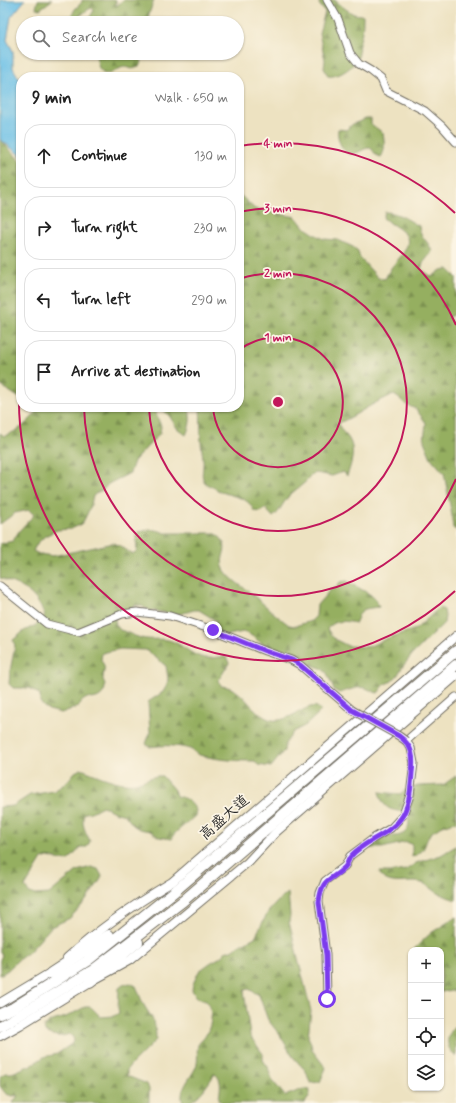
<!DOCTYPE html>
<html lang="en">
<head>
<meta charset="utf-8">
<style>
  :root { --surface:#fff; --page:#f2f2f2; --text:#222; --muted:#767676; --line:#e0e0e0 }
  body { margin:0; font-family:Mynerve,"LXGW WenKai TC",sans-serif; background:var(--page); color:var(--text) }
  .controls { position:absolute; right:12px; bottom:12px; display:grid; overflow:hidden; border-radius:8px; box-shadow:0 1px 3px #0004 }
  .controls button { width:36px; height:36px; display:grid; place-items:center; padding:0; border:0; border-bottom:1px solid var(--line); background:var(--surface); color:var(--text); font:20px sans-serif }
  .stop { position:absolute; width:12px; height:12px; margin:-9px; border:3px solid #7c3aed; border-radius:50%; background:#fff }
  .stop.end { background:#7c3aed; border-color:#fff; box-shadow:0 1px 4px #0008 }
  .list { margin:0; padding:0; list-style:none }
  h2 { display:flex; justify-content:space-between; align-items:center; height:52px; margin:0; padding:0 16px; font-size:17px }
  h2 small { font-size:13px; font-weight:400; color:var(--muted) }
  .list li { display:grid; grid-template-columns:26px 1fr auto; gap:12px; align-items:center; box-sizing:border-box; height:64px; margin:0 8px 8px; padding:0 8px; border:1px solid var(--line); border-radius:16px }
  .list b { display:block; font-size:15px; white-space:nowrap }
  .list em { font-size:13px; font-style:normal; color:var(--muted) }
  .icon { flex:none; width:22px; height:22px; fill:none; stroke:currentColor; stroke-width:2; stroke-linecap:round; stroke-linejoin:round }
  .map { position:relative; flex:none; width:456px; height:1103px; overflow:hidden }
  .search { position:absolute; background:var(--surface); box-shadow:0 1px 3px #0004; left:16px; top:16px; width:228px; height:44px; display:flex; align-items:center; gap:10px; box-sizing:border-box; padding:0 14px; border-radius:22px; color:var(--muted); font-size:15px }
  .panel { position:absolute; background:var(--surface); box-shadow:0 1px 3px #0004; left:16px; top:72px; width:228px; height:340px; border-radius:16px }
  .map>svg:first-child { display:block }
  .forest { fill:url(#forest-firs); stroke:#606d46 }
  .water { fill:#6bc0e7; stroke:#4b7689 }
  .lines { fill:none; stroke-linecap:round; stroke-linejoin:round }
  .minor-casing { stroke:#6f6b60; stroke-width:9 }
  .major-casing { stroke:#6f6b60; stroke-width:10 }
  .highway-casing { stroke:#6f6b60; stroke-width:12 }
  .minor { stroke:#fff; stroke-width:7 }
  .major { stroke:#fff; stroke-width:8 }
  .highway { stroke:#fff; stroke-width:10 }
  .minor-bridge-casing { stroke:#6f6b60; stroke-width:9; stroke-linecap:butt }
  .minor-bridge { stroke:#fff; stroke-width:7 }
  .route { stroke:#7c3aed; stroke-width:5 }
  .ring { fill:none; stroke:#c2185b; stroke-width:2 }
  .labels { text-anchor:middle; stroke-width:3.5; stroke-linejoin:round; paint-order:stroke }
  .street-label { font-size:15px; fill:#2b2b2b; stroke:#fcf5e5 }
  .centre { fill:#c2185b; stroke:#fcf5e5; stroke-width:2 }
  .ring-label { font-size:12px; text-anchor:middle; font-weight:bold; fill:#c2185b; stroke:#fcf5e5; stroke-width:3.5; stroke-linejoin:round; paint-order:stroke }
</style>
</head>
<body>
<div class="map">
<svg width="456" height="1103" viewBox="0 0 456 1103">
  <defs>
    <pattern id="forest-firs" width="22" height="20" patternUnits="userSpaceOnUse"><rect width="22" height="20" fill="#95af60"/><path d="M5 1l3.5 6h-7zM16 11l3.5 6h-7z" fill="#7a8f4f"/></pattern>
  </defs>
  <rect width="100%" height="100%" fill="#fcf5e5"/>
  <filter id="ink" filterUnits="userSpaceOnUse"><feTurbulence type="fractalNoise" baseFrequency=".025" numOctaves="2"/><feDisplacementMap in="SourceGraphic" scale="8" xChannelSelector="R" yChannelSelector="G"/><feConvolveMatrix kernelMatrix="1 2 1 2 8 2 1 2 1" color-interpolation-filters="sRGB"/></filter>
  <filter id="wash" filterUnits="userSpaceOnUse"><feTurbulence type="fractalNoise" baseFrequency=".012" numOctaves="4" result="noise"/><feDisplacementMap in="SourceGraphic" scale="16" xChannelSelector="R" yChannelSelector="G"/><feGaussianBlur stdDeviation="0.9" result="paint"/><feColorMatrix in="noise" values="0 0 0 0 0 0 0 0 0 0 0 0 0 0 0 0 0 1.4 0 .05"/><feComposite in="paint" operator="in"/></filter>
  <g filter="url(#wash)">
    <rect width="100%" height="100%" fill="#ede2c1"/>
    <g class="forest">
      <polygon points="38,0 52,0 40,9 36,8"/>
      <polygon points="82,0 116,0 116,6 124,0 154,0 149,14 147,23 89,23 90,17 94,10 92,8 89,9 74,20 71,17 75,9 82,2"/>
      <path d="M 320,0 L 335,0 C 339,4 349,12 354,14 C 357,15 360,14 363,16 C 363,29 362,33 359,44 C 358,48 359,50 359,53 C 358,65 339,78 328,76 L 324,68 L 325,60 L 319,33 L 325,12 L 319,4 Z"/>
      <path d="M 95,53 L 137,53 L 139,58 L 142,61 C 141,65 139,66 136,68 C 131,70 128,67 124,67 C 117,68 111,77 103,72 C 96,68 98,59 95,53 Z"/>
      <path d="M 366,119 L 371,119 L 371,124 L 383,133 C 384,141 386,150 381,157 L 376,155 L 371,148 C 363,147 359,155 348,154 C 340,147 337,139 338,129 L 346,130 L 353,124 Z"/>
      <polygon points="0,139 21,162 21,399 0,385"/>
      <path d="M 239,194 L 255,209 L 296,217 L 304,227 L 316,235 L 324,239 L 338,240 L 353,247 L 358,251 L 360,258 L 378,278 L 385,279 C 387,275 389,271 391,268 C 398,259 415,244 404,233 C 398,227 389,223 383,218 L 385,212 C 398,212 408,220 419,226 C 420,238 429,241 432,252 L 423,263 L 421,269 L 432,277 L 441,270 L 448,269 L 456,277 L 456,314 L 448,317 L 456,328 L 456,530 L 453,528 L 452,516 L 444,473 L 431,458 L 424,441 L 426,423 L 416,409 L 405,404 L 400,399 L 394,395 C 374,401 358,415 339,423 C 340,431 345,433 349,439 C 356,450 351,465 347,476 L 343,472 L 332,476 L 316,473 L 311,475 C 306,484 295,489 288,497 C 282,504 280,512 273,517 L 265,508 L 260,512 L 254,511 C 249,495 228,497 216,489 C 212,486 207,486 204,481 C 201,475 203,471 203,466 C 204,460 201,447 201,441 C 200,430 201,418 200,407 L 239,407 Z"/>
      <path d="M 37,407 L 153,407 L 161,426 L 160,433 L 134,461 L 130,473 L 108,484 L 103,490 L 98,492 L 93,496 L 90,508 L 82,524 L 71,529 L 57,530 L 45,536 L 36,545 L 33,551 L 39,554 L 53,556 L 114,543 L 121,546 L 132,554 L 137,551 L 136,538 L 138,532 C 148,530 155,528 165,533 L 215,533 C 235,548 217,555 224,569 C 230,580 244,587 253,595 C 265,605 276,616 289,625 L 295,626 L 311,621 L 316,616 L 317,605 L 330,590 L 336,588 L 340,582 L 347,581 L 371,595 L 376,600 L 379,607 C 365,609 360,607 356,623 C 344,621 336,619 327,629 L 331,635 L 336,640 L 348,646 L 368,647 L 388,638 L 416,629 L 439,608 L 444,610 L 445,616 L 444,623 L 412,655 L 403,666 L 397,676 L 392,681 L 385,684 L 378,693 C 373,692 370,690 366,688 C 357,686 347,691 339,693 L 334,690 L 327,673 L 321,668 L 287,657 L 273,651 L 249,634 L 243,632 L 224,636 L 219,633 L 215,620 L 199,610 L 194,610 L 180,614 L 174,614 L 149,610 L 140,605 L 133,606 L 126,610 L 115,618 L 116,625 L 120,630 C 128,632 133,636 141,638 C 152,641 164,637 174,642 C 185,647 193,656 205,658 C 212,659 219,656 226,657 L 229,663 L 218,681 L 221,686 C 245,687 251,715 272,720 C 288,723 307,703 317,707 C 319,708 320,710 321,711 L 306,725 L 293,732 L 285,744 L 284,751 L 271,767 L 258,765 L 255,761 C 238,761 220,760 203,756 C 197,755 194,751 190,749 C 177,745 162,745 150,747 L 146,744 L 150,733 L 148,702 L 163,692 L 167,685 L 168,678 L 166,666 L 146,650 L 120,649 L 102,653 L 101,660 C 107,669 103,670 103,679 C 103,681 105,682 105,685 C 106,695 96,701 87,698 L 82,701 L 78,707 L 61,713 L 49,710 L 44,707 L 40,702 L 40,695 L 30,688 L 13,688 L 9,684 L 10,671 L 15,646 L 13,640 L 24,631 L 36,625 L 45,615 C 42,612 42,608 39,604 C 29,588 16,584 0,578 L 0,544 L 13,541 L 19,531 L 34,515 L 29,510 L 15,513 L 0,524 L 0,433 L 4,436 C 17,432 34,420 37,407 Z"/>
      <path d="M 161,407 L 188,407 C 192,416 190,427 186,435 L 177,428 L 170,417 Z"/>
      <path d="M 81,769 C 95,774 120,786 135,783 C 145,781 152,775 162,776 L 174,790 L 176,796 C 186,798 190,801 196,810 L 195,816 L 175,833 L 172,839 L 159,837 L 150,831 L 139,829 L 133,825 L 125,815 L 114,812 L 103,806 C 95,809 93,813 84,813 C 81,824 85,831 90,841 L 87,847 L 81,847 L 72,857 L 67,861 L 48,857 L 42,859 L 25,887 L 29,893 L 35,895 L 49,894 L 77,871 L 91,867 L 98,869 L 102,876 L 99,882 L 84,903 L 70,918 L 51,927 L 29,952 L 18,960 L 8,970 L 0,975 L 0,960 L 2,955 L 0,951 L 0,807 L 13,806 L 30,795 L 54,791 L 66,783 L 75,772 Z"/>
      <path d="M 456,776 L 456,823 L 454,822 C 449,823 435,829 431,833 C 423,843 428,851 412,857 L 412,845 L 407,842 L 382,848 L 370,848 L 370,842 C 375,839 380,835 385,835 C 389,835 392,836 395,836 C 410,835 411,823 406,812 C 390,810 384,810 379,792 L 400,794 L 405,790 L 417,786 L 443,785 Z"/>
      <path d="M 456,846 L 456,900 C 450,898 444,896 438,893 C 433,890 429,885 422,883 C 408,879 387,889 379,872 L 392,872 L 406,870 L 416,863 L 441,855 Z"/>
      <path d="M 288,893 L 290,915 L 289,922 L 311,1011 L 308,1037 L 311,1043 L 312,1050 L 326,1068 L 320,1082 L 310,1083 L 306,1071 L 293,1057 L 280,1035 L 268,1020 L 259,995 L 249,989 L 244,990 L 250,1036 L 263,1054 L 263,1060 L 268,1067 L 272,1080 L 285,1096 L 303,1089 L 310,1090 L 309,1097 L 305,1103 L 222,1103 L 219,1099 C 220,1089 223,1080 215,1074 C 207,1084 198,1103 183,1103 C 178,1090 191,1078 196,1067 C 199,1060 196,1052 198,1045 C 200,1041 204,1039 206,1035 C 212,1023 214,1013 206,1001 C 198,999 196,997 192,990 L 193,984 L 199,971 L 210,963 L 221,957 L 225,952 L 231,950 L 255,937 L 268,912 L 278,901 Z"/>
      <polygon points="456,917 456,992 452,990 441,992 441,950 413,950 431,933"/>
      <path d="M 130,983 L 136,986 C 139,992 141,1001 145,1007 C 154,1021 156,1022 156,1040 L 127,1069 L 127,1076 L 147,1084 L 149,1089 L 149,1103 L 13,1103 L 18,1095 L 13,1096 L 6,1094 L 0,1086 L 0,1077 L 6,1073 L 12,1073 L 31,1065 L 44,1057 L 57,1054 L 74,1042 L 73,1037 L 69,1034 C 60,1038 54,1036 45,1032 L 44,1026 L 49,1022 L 66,1017 L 85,1007 L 91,1007 L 101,1017 L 114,1016 L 119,1013 L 118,1008 L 119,988 L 123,985 Z"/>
      <path d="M 456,1025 L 456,1057 C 444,1045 446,1037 456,1025 Z"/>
    </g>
    <polygon class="water" points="0,0 25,0 11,17 7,40 13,51 13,68 21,82 21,156 0,139"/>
  </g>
  <g filter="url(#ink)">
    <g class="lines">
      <defs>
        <g id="minor">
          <polyline points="327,0 338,19 350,53 359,64 371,71 381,79 386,91 425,111 442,126 456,142"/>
          <polyline points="0,586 47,624 78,632 122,614 137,612 170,616 213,630 265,651 291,660 300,665 352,710"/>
          <polyline points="327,999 326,955 319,901 320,893 325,881 345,866 350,856 374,838 391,828 403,815 410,795 414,763 411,748 406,741 456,697"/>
        </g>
        <g id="major">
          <path d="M 67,958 C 99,929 135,904 172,882 L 456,636"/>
          <polyline points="0,1003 55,970"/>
          <polyline points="0,1036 20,1025 90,982 130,960 248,862 276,832 456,676"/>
        </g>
        <g id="highway">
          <polyline points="51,973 109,935"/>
          <polyline points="90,982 138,942"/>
          <polyline points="0,1014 13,1008 87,961 175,891 456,651"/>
          <polyline points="0,1026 18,1016 93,970 183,901 456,665"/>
        </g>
      </defs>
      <use href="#minor" class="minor-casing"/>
      <use href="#major" class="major-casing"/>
      <use href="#highway" class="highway-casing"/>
      <use href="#minor" class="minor"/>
      <use href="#major" class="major"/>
      <use href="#highway" class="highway"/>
      <defs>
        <polyline id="minor-bridge" points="352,710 399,736 406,741"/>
      </defs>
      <use href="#minor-bridge" class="minor-bridge-casing"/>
      <use href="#minor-bridge" class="minor-bridge"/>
    </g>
  </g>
  <g class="lines" filter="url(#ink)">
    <path class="route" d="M 213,630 L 265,651 L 292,660 L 300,665 L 352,710 L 399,736 C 413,746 414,757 412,773 C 411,787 410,802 403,815 C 392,834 365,840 351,856 C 348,859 348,864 345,867 C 331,882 322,876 319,902 L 326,955 L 327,999"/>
  </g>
  <g class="ring">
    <path d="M239 350A65 65 0 1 1 213 407"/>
    <path d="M239 279A129 129 0 1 1 149 408"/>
    <path d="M456 479A194 194 0 0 1 84 407M239 212A194 194 0 0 1 456 325"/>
    <path d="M455 591A259 259 0 0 1 21 370M240 146A259 259 0 0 1 455 213"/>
  </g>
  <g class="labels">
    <g class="street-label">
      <text transform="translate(224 817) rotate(-41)" y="5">高盛大道</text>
    </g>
  </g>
  <circle cx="278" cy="402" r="6" class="centre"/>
  <g class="ring-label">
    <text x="278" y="147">4 min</text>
    <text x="278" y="212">3 min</text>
    <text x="278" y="277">2 min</text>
    <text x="278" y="341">1 min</text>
  </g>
</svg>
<div class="controls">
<button>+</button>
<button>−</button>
<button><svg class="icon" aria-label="locate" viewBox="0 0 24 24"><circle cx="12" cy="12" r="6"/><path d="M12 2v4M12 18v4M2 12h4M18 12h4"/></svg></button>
<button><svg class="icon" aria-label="layers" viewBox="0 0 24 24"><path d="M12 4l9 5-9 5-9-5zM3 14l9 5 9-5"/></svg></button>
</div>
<div class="stop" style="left:327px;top:999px"></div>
<div class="stop end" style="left:213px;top:630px"></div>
<div class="search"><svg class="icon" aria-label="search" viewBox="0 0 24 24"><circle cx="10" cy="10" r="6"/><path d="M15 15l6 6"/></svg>Search here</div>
<section class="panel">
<h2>9 min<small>Walk · 650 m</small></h2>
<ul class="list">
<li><svg class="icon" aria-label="ahead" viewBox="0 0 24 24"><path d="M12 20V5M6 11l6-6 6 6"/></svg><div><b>Continue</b></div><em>130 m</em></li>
<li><svg class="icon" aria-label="right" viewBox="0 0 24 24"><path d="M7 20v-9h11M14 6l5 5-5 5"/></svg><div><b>Turn right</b></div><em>230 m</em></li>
<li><svg class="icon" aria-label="left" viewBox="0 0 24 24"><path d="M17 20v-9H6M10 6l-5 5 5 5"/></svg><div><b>Turn left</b></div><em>290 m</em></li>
<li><svg class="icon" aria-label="arrive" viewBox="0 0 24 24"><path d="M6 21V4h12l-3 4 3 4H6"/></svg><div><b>Arrive at destination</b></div></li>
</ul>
</section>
</div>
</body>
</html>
